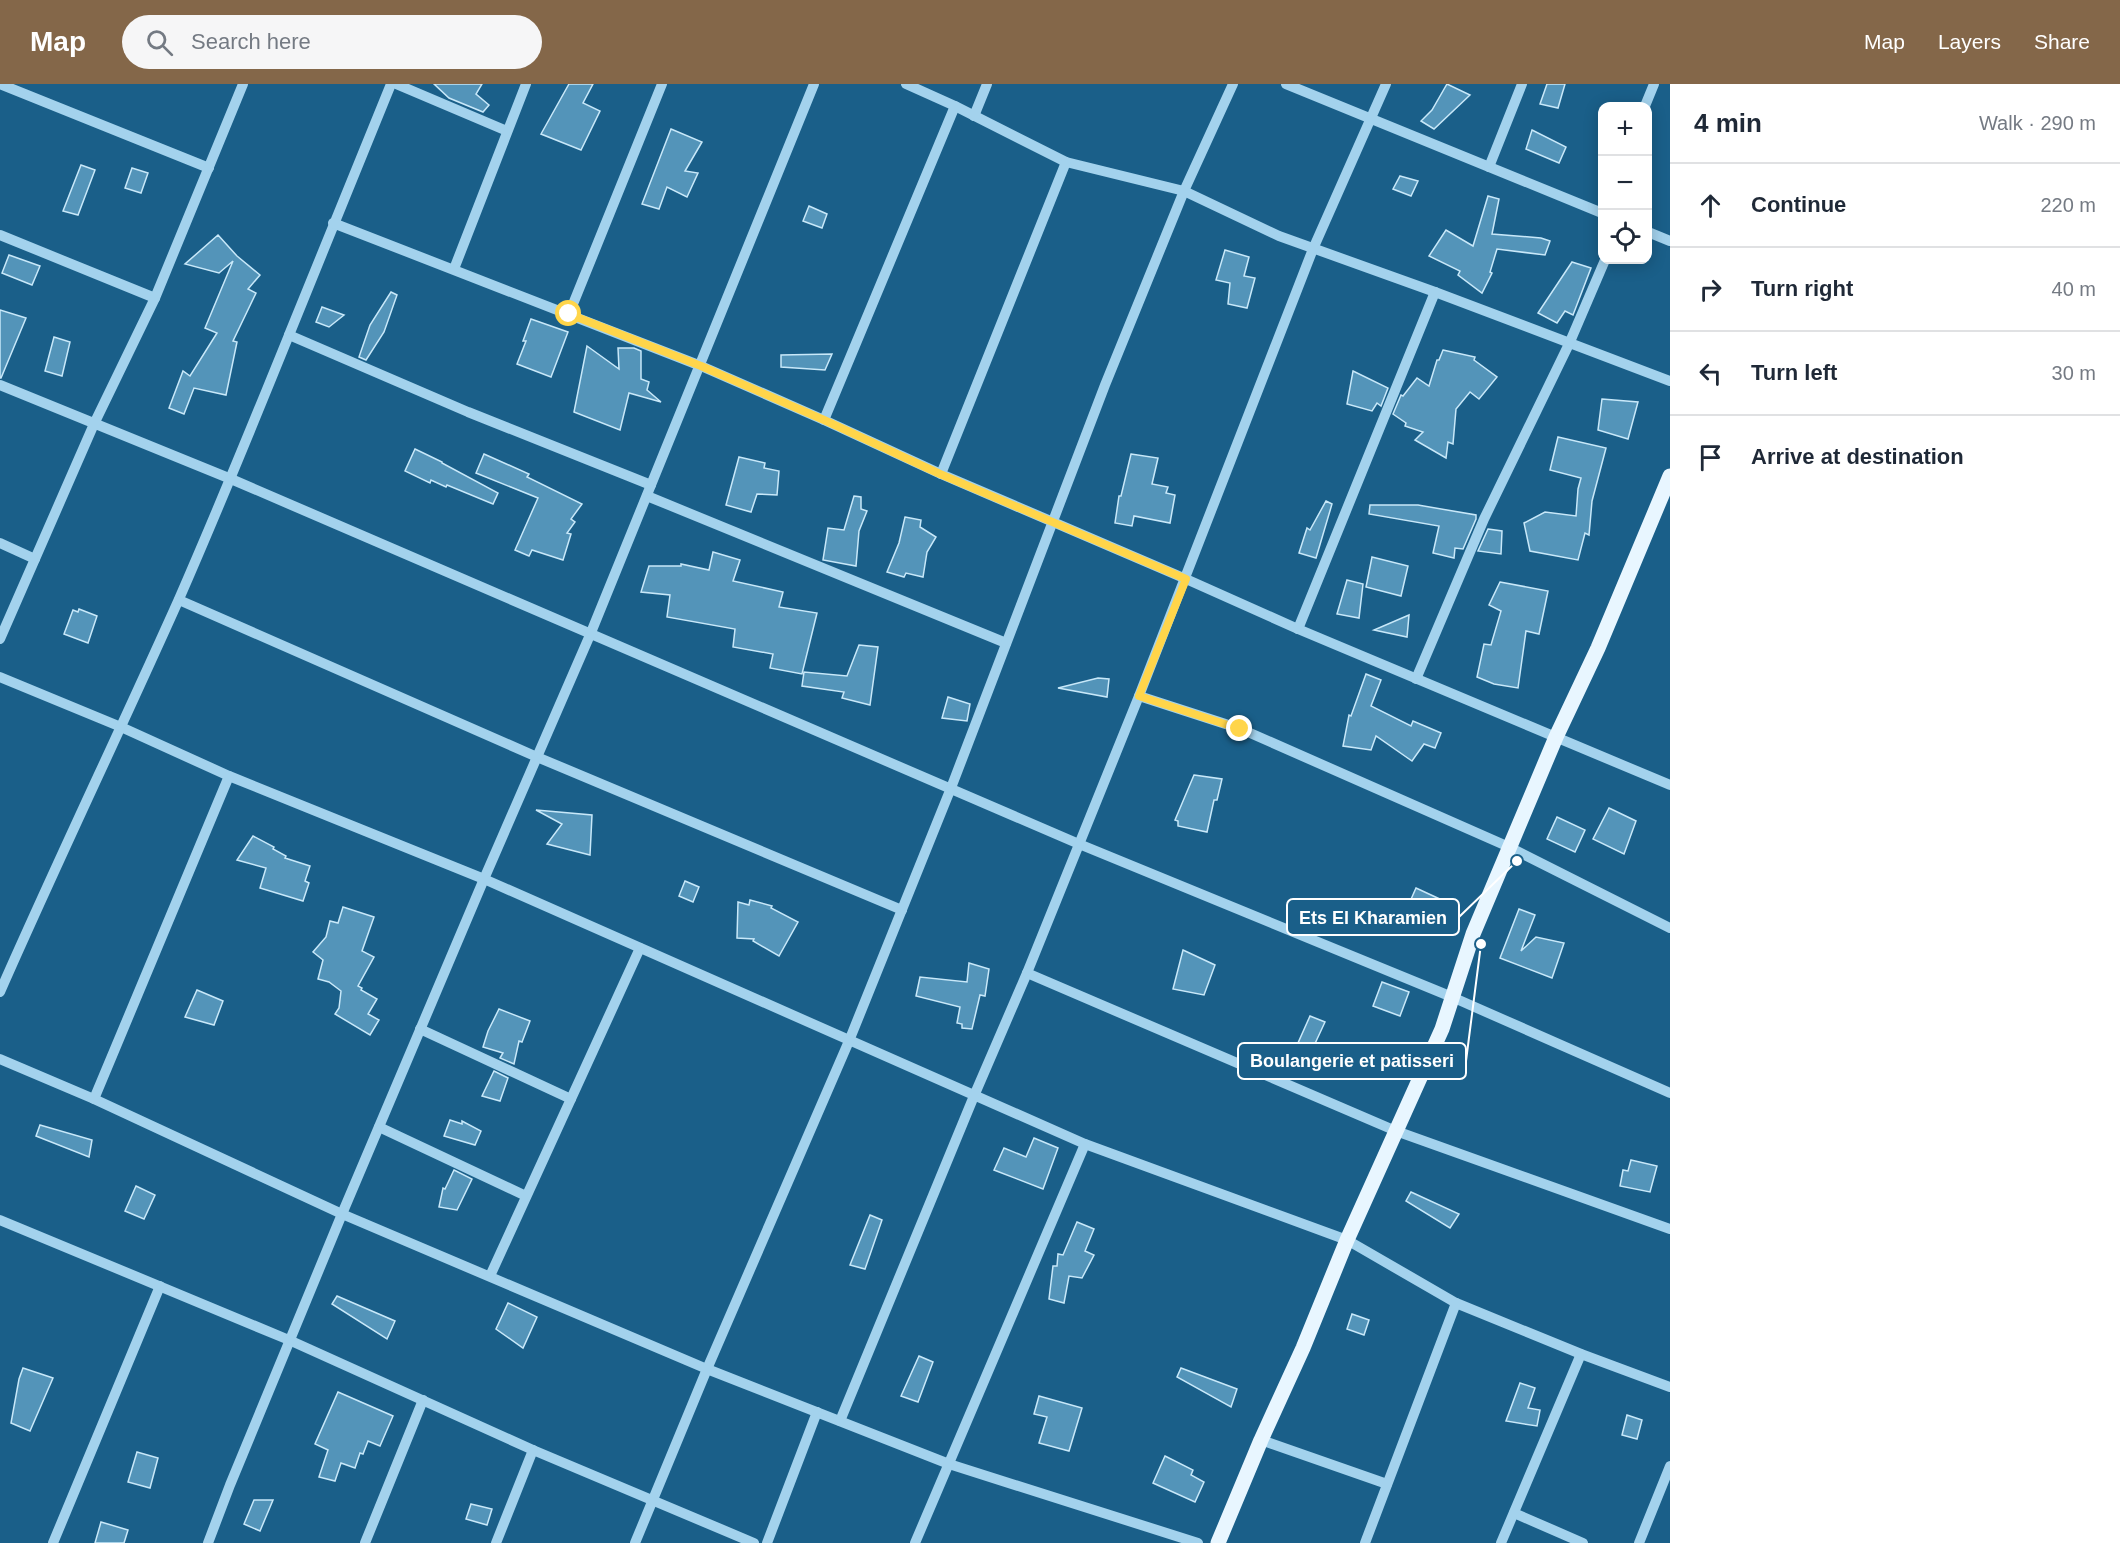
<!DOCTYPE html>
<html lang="en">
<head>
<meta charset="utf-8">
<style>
  :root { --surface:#fff; --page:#f6f6f7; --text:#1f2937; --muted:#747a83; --line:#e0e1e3; --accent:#846749 }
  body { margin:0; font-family:Arial,sans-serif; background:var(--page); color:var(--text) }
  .controls { position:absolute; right:18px; top:18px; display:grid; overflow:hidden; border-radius:12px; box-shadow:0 3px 15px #0003 }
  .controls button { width:54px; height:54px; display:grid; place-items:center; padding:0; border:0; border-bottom:2px solid var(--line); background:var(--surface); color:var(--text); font:30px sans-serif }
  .stop { position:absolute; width:18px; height:18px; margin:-14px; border:4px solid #ffd54a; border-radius:50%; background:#fff }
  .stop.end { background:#ffd54a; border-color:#fff; box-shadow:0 2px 6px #0008 }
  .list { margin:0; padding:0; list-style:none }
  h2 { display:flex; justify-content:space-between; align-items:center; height:78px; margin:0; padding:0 24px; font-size:26px }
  h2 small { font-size:20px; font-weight:400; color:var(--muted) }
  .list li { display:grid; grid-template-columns:39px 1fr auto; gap:18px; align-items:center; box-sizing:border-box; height:84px; padding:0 24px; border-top:2px solid var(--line) }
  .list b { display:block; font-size:22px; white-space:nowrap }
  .list em { font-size:20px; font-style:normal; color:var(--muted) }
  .icon { flex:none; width:33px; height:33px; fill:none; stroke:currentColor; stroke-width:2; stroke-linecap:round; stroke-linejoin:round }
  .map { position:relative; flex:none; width:1670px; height:1459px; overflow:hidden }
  header { display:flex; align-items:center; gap:36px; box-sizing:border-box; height:84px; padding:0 30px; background:var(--accent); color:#fff }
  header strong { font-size:28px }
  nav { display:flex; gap:33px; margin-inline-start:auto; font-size:21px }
  .search { width:420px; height:54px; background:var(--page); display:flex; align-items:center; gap:15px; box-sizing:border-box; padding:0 21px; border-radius:33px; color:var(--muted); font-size:22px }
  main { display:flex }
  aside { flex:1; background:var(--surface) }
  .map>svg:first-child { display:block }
  .building { fill:#5394b9; stroke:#c8e8f9; stroke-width:1.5 }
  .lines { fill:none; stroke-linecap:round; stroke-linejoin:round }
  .minor { stroke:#a3d2ed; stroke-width:10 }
  .major { stroke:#e8f6ff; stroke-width:15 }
  .route { stroke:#ffd54a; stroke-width:8 }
  .leader { fill:none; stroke:#fff; stroke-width:2 }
  .callout-dot { fill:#fff; stroke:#1a5f89; stroke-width:2 }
  .callout { fill:#1a5f89; stroke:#fff; stroke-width:2 }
  .callout-label { font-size:18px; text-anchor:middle; font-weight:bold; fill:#fff }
</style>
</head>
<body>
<header>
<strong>Map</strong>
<div class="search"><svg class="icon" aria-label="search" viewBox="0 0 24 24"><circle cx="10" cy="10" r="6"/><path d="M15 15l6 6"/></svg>Search here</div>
<nav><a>Map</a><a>Layers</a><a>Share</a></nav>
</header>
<main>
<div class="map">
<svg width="1670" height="1459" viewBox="0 0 1670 1459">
  <rect width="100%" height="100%" fill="#1a5f89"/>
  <g class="building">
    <polygon points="434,0 482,0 476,10 489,21 483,28 449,14"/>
    <polygon points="569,0 593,0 583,19 600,27 581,66 541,50"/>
    <polygon points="1447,0 1470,11 1434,45 1421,37 1432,26"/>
    <polygon points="1547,0 1565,0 1558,24 1540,20"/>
    <polygon points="671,45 702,58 685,87 698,89 687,113 667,103 659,125 642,120"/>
    <polygon points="1532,46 1566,63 1559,79 1526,65"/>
    <polygon points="81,81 95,86 78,131 63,127"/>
    <polygon points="132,84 148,89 141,109 125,104"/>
    <polygon points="1400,92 1418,97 1411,112 1393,105"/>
    <polygon points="1488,112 1499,115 1492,150 1541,154 1550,157 1545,171 1497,165 1490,188 1492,189 1482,209 1458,191 1460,187 1429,172 1446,146 1473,162"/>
    <polygon points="809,122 827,130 822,144 803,137"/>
    <polygon points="218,151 237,172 260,191 248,205 256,209 233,257 237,258 226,311 194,304 184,330 169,324 183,287 190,292 217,249 205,244 233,177 219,189 185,180"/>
    <polygon points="1225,166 1249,173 1244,192 1255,194 1247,224 1228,220 1230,199 1216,196"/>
    <polygon points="9,171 40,182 32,201 2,189"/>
    <polygon points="1572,178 1591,184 1573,231 1565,227 1557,239 1538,229"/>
    <polygon points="391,208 397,211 384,248 366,276 359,273 370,241"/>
    <polygon points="322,223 344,231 329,243 316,238"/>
    <polygon points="0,226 26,234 1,294 0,294"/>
    <polygon points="531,235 568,248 551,293 517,280 526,257 523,257"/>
    <polygon points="54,253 70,258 62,292 45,287"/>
    <polygon points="587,262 619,285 618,264 634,264 641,267 641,295 649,298 647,306 661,318 629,309 620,346 574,328"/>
    <polygon points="1443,266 1475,273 1474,276 1497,293 1479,315 1470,308 1456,325 1453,360 1448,358 1446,374 1415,356 1423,348 1405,342 1406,339 1393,330 1401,311 1403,312 1417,294 1429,302 1437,276 1439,276"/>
    <polygon points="832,270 825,286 781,283 781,271"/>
    <polygon points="1353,287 1388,304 1381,322 1377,319 1372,327 1347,320"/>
    <polygon points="1602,315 1638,318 1628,355 1598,346"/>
    <polygon points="1558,353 1606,364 1592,417 1589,451 1585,449 1578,476 1530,467 1524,439 1545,428 1576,432 1578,405 1581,394 1550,386"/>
    <polygon points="415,365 442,378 442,379 498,409 493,420 447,401 446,403 431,396 430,399 405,387"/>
    <polygon points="484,370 529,390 527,393 582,420 571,435 575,438 567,449 571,450 563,476 532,466 529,472 515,466 538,414 476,389"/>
    <polygon points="1131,370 1158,374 1152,400 1168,403 1166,409 1175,411 1170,439 1134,432 1132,442 1115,439 1119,412 1121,412"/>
    <polygon points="739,373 765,379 764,384 779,387 777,411 757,410 751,428 726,421"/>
    <polygon points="854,412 861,413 861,425 867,427 859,447 856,482 823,476 828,444 844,446"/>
    <polygon points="1326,417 1332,420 1316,474 1299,469 1307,444 1310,446"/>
    <polygon points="1370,421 1418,421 1476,431 1476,435 1463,465 1455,464 1454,474 1433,469 1439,442 1369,430"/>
    <polygon points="905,433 921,436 920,443 936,453 927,468 923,493 906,489 904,493 887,488 899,459"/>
    <polygon points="1488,445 1502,447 1501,470 1478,467"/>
    <polygon points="713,468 740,476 733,497 783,508 779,523 817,529 802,590 770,584 773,570 733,563 735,545 667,533 670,511 641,508 649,482 681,482 681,480 709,486"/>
    <polygon points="1372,473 1408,482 1401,512 1366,503"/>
    <polygon points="1347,496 1363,500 1359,534 1337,530"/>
    <polygon points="1500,498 1548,507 1539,550 1526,547 1518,604 1494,600 1477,593 1484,560 1491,561 1501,527 1489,521"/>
    <polygon points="79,525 97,532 88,559 64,550 73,526 78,528"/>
    <polygon points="1409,531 1407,553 1374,546"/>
    <polygon points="859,561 878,563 870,621 842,614 844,608 802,602 804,588 847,592"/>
    <polygon points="1366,590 1381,596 1371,622 1411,642 1413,637 1441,649 1435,664 1424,660 1412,677 1376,652 1371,666 1343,662 1349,631 1351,632"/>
    <polygon points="1098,594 1109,595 1107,613 1058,604"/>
    <polygon points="948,613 970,620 967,637 942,634"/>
    <polygon points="1194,691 1222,695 1217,716 1214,716 1207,748 1178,742 1178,737 1175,736"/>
    <polygon points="1609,724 1636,737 1624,770 1593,755"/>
    <polygon points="536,726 592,731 590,771 547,760 562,740"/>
    <polygon points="1557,733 1585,746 1575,768 1547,755"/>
    <polygon points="253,752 274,763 273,765 286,772 285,774 310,782 305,797 309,799 303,817 260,804 266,784 237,776"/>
    <polygon points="685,797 699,803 693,818 679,812"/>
    <polygon points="1416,804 1444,817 1433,843 1404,831"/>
    <polygon points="750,816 772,822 771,824 798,838 779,872 753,857 754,855 737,854 738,818 749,821"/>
    <polygon points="343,823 374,833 362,867 374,873 358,902 362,904 361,906 377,915 368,930 379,936 370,951 335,930 339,924 341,907 329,898 318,895 323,876 313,868 326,853 330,837 338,839"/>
    <polygon points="1519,825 1535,831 1521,867 1536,853 1564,859 1552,894 1500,874"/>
    <polygon points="1183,866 1215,881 1204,911 1173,905"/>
    <polygon points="969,879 989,885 985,912 980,911 972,945 962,944 962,940 957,939 960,923 916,912 920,893 967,898"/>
    <polygon points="1382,898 1409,908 1400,932 1373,922"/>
    <polygon points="197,906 223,917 214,941 185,933"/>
    <polygon points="499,925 530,937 522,958 519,957 514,980 500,974 503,969 483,963 488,947"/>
    <polygon points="1310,932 1325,938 1312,966 1298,959"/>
    <polygon points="494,987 508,994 500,1017 482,1012"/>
    <polygon points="450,1036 462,1040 462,1037 481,1047 475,1061 444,1052"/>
    <polygon points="40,1041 92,1056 89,1073 36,1052"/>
    <polygon points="1034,1054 1058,1064 1043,1105 994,1086 1004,1064 1026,1073"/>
    <polygon points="1631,1076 1657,1082 1650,1108 1620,1102 1623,1086 1628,1087"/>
    <polygon points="454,1086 472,1095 457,1126 439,1123 443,1104 445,1105"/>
    <polygon points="136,1102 155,1111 144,1135 125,1127"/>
    <polygon points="1411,1108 1459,1130 1450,1144 1406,1117"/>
    <polygon points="870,1131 882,1136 865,1185 850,1181"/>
    <polygon points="1077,1138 1094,1145 1085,1167 1094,1171 1082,1194 1069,1192 1064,1219 1049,1215 1053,1182 1057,1182 1058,1170 1063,1171"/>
    <polygon points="337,1212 395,1237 387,1255 332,1220"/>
    <polygon points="508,1219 537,1233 523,1264 496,1245"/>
    <polygon points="1352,1230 1369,1236 1364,1251 1347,1245"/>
    <polygon points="919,1272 933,1278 918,1318 901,1312"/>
    <polygon points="23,1284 53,1294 30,1347 11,1339 19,1295"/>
    <polygon points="1181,1284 1237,1305 1231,1323 1177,1293"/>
    <polygon points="1520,1299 1535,1304 1528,1324 1540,1326 1537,1342 1506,1337"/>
    <polygon points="338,1308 393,1332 380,1362 368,1357 363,1370 360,1369 355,1384 341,1379 335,1397 319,1393 328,1366 315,1360"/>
    <polygon points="1039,1312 1082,1324 1069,1367 1039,1359 1047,1333 1034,1330"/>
    <polygon points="1627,1331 1642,1336 1637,1355 1622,1351"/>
    <polygon points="137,1368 158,1374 150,1404 128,1398"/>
    <polygon points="1165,1372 1193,1386 1191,1391 1204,1398 1195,1418 1153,1399"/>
    <polygon points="254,1416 273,1416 260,1447 244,1440"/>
    <polygon points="471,1420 492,1425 487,1441 466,1435"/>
    <polygon points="101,1438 128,1446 124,1459 95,1459"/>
  </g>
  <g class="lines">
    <g class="minor">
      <polyline points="0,0 209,84"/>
      <polyline points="391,0 289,251 468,328 651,401"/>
      <polyline points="396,0 507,47"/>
      <polyline points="906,0 955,22 1066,78 1184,107 1279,152 1435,208 1670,297"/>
      <polyline points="1286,0 1602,129"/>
      <polyline points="1645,22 1654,0"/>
      <polyline points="974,32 987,0"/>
      <polyline points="1489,83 1522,0"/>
      <polyline points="333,139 701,282 824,336 941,390 1186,495 1298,545 1670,701"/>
      <polyline points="1648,148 1670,157"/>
      <polyline points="0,151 155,214"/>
      <polyline points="454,185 526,0"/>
      <polyline points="569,230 662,0"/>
      <polyline points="0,301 231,395 1079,760 1452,913 1670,1009"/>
      <polyline points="824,336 955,22"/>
      <polyline points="941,390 1066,78"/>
      <polyline points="647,412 1006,559"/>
      <polyline points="0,459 35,475"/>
      <polyline points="179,516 537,673 902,826"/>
      <polyline points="1298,545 1435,208"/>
      <polyline points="0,555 94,340 155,214 243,0"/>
      <polyline points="0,593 121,643 229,692 484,795 1085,1060 1347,1156 1456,1219 1581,1270 1670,1303"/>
      <polyline points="1416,595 1484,435 1569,260 1605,176"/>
      <polyline points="1139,612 1241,645 1509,763 1670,844"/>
      <polyline points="1027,889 1396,1047 1670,1145"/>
      <path d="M 0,908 C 58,776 120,647 179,515 C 217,428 253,340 289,251"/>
      <polyline points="420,945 571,1015"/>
      <polyline points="0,975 94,1015 342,1130 707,1285 949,1380 1198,1459"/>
      <polyline points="94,1015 229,692"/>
      <polyline points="379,1043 526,1112"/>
      <polyline points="0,1136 289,1256 533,1366 754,1459"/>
      <polyline points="490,1192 640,864"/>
      <polyline points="840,1337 974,1012 1027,889 1139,612 1313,165 1386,0"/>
      <polyline points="1261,1356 1387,1400"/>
      <polyline points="1514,1429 1583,1459"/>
      <polyline points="53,1459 160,1202"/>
      <polyline points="208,1459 230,1401 342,1130 484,795 590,551 814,0"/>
      <polyline points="365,1459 423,1316"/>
      <polyline points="496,1459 533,1366"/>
      <polyline points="635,1459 707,1285 849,957 951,704 1105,301 1184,107 1233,0"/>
      <polyline points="767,1459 817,1328"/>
      <polyline points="915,1459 1085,1060"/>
      <polyline points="1365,1459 1456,1219"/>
      <polyline points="1501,1459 1581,1270"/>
      <polyline points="1639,1459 1670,1382"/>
    </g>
    <polyline class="major" points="1218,1459 1261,1356 1303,1264 1347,1156 1442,945 1473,850 1556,653 1598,564 1670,392"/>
  </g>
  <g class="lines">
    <polyline class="route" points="569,230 701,282 824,336 940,390 1186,495 1139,612 1240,645"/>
  </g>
  <path class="leader" d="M1517 777L1459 833M1481 860L1466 977"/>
  <g class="callout-dot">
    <circle cx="1517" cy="777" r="6"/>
    <circle cx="1481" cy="860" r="6"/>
  </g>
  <g class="callout">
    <rect x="1287" y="815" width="172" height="36" rx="6"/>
    <rect x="1238" y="959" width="228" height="36" rx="6"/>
  </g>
  <g class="callout-label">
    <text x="1373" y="840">Ets El Kharamien</text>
    <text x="1352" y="983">Boulangerie et patisseri</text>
  </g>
</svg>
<div class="controls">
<button>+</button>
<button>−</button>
<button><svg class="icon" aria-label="locate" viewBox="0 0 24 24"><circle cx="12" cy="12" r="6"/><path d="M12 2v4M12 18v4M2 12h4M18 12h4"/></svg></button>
</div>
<div class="stop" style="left:569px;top:230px"></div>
<div class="stop end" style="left:1240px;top:645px"></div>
</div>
<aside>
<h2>4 min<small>Walk · 290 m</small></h2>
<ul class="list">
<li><svg class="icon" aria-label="ahead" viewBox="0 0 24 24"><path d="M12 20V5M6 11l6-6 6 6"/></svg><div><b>Continue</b></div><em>220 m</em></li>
<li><svg class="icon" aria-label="right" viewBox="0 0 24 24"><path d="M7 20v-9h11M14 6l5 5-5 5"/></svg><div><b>Turn right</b></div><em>40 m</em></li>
<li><svg class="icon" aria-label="left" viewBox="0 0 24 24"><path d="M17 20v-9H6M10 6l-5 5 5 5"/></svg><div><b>Turn left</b></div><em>30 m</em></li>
<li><svg class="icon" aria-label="arrive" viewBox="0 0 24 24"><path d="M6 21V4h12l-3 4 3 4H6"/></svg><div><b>Arrive at destination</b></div></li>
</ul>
</aside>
</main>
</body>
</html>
